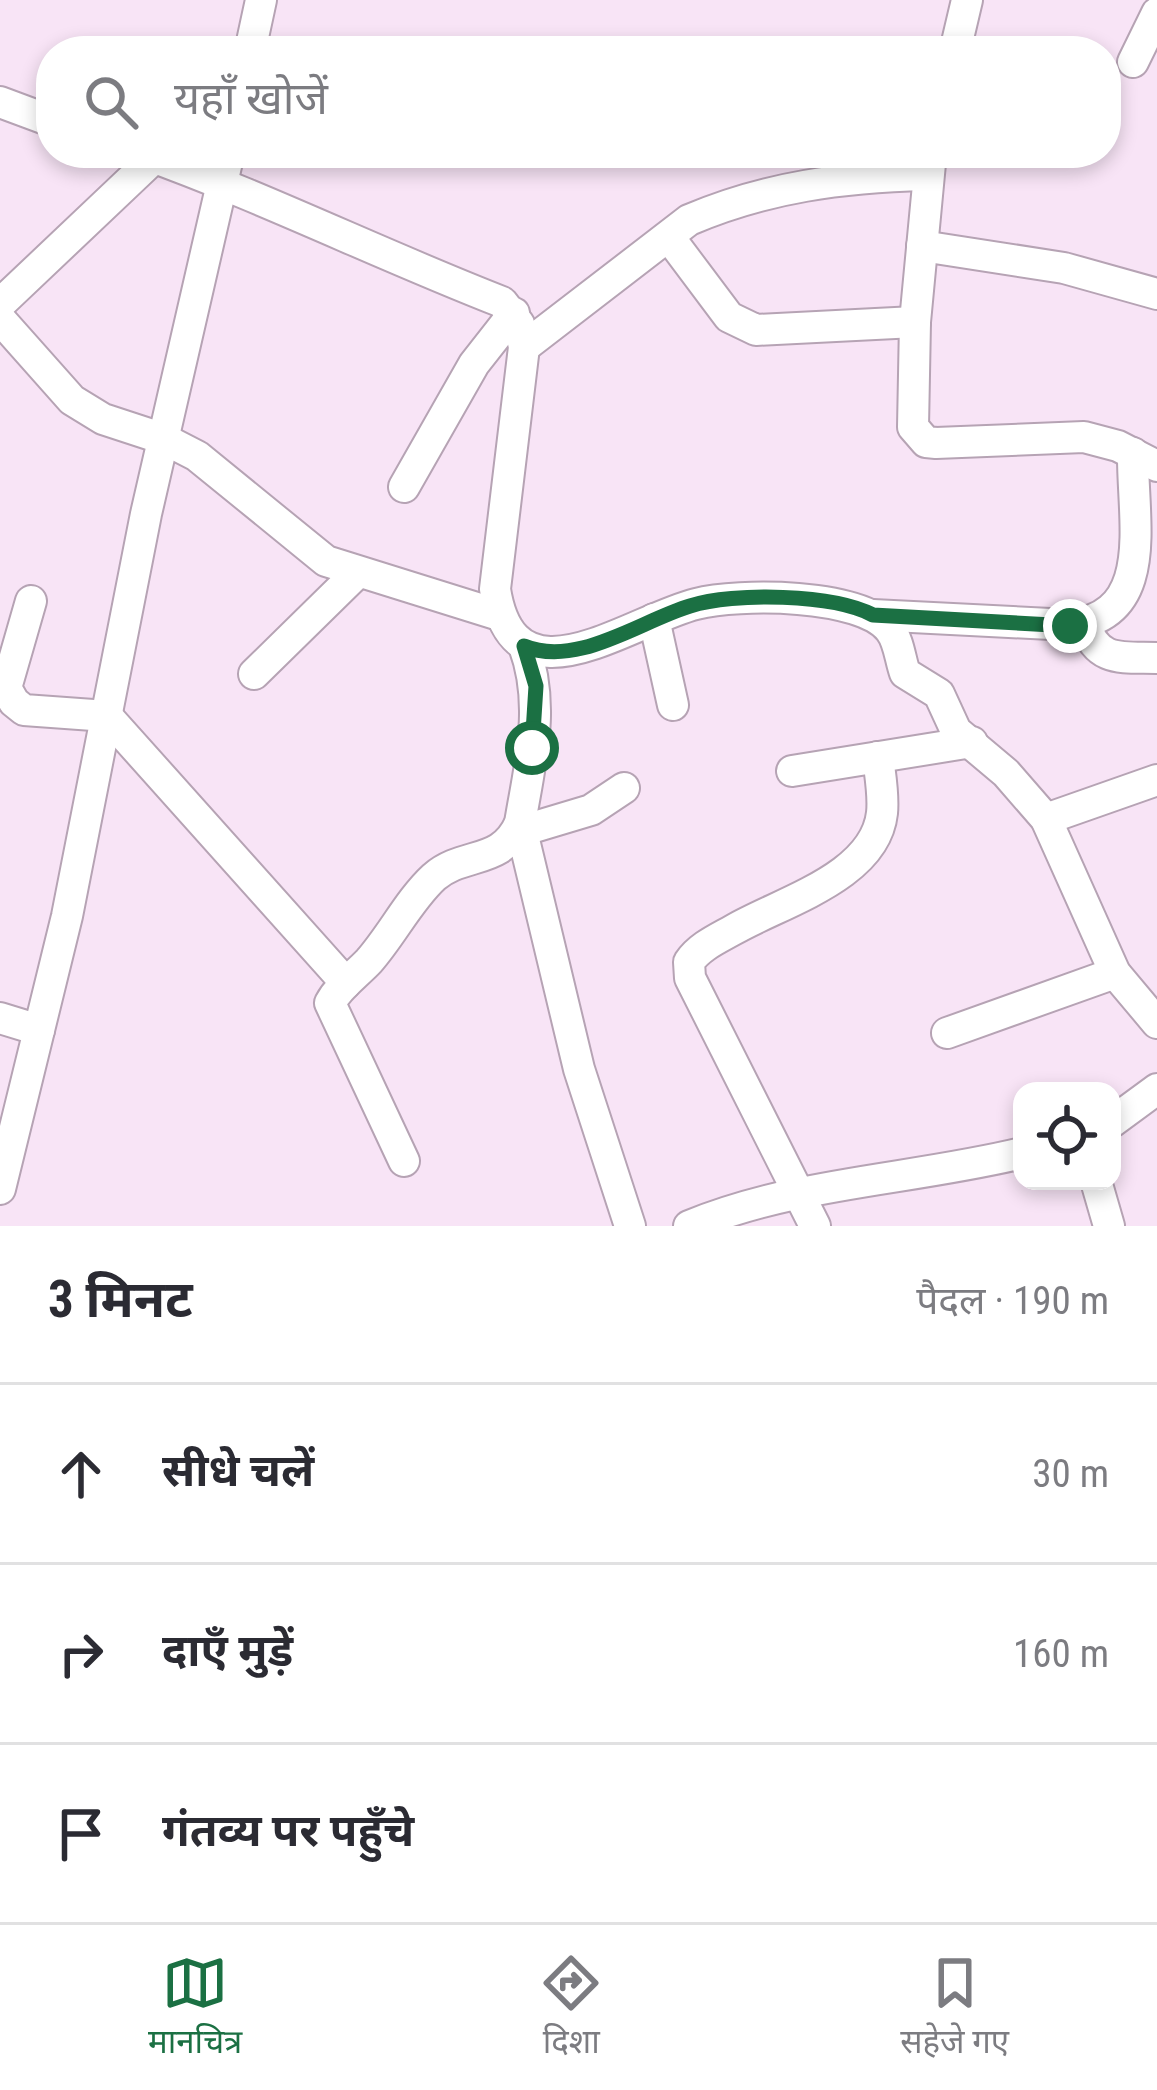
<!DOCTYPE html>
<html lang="hi">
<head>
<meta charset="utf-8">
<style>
  :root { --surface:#fff; --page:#f2f2f3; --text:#2b2b33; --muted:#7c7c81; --line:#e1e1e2; --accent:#1b7043 }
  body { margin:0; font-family:"Roboto Condensed","Noto Sans Devanagari",sans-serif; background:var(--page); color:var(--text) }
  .controls { position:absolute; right:36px; bottom:36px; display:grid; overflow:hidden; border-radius:24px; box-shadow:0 6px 18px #0003 }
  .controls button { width:108px; height:108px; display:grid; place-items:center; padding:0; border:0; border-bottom:3px solid var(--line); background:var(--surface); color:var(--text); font:60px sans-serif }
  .stop { position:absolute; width:36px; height:36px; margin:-27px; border:9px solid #1b7043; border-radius:50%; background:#fff }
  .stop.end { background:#1b7043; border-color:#fff; box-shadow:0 3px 12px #0008 }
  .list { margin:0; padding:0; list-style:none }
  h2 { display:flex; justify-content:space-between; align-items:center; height:156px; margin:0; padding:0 48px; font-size:51px }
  h2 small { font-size:39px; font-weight:400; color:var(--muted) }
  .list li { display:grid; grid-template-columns:78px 1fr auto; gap:36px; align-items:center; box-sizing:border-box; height:180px; padding:0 48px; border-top:3px solid var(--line) }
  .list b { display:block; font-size:45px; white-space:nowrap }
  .list em { font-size:39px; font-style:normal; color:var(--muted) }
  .icon { flex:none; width:66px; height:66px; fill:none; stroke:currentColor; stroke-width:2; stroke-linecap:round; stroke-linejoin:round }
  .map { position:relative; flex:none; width:1157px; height:1226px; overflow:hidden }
  .search { position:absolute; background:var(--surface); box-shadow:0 6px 18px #0003; left:36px; right:36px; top:36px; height:132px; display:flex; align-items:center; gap:30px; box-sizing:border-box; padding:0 42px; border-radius:48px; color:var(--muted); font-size:45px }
  .sheet { height:696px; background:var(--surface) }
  nav { display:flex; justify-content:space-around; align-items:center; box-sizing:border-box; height:168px; border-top:3px solid var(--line); background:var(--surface); font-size:33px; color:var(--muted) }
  nav a { display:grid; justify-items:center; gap:6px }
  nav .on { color:var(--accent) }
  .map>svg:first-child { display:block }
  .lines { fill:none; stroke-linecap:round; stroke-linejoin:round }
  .minor-casing { stroke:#b6a3b4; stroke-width:34 }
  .minor { stroke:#fff; stroke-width:30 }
  .route { stroke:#1b7043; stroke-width:15 }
</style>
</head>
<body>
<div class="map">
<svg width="1157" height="1226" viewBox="0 0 1157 1226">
  <rect width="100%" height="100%" fill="#f8e4f6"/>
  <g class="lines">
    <defs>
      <g id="minor">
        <polyline points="250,51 261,0"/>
        <polyline points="955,51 967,0"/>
        <polyline points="1133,62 1157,13"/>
        <polyline points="0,102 51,121"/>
        <path d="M 141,153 C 264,197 381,255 502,302 L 519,324 L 524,347 L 495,589 C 514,711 628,621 696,604 C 738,593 862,593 890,630 C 899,641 900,659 905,673 L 939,694 L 956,731 L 1006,773 L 1046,819 L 1115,973 L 1157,1023"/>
        <polyline points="931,153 915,322 913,427 926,442 936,443 1084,437 1118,446 1157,466"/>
        <polyline points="669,237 729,317 756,330 915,322"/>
        <polyline points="922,246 1064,268 1157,294"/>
        <polyline points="0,304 154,158"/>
        <polyline points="0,319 72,400 103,419 164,439 197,456 326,561 499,615"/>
        <path d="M 524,347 L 689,220 C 766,187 843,177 926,175"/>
        <polyline points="404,487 474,364 514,313"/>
        <polyline points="31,601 6,688 14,702 24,710 107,716 346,983"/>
        <path d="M 873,615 L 1070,625 C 1157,615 1132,520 1133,453"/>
        <polyline points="654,619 673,705"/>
        <path d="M 1085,624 C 1097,663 1122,657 1157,658"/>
        <polyline points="254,674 358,572"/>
        <polyline points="792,771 972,742"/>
        <polyline points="1046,819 1157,780"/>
        <polyline points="520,823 579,1069 630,1226"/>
        <polyline points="521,831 591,810 624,788"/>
        <polyline points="0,1018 39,1030"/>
        <polyline points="947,1033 1115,973"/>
        <polyline points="1112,1122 1157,1089"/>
        <path d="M 404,1161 L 330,1003 C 339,986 356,975 369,961 C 392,935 409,900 434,877 C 464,851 501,866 520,823 C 530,763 546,705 524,646"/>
        <polyline points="1096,1181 1109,1226"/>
        <polyline points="0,1189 67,916 146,514 229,153"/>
        <path d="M 689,1226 C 796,1182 911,1180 1022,1153"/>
        <path d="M 815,1226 L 690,978 L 689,962 C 699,947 717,939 733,930 C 781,902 875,877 882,813 C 884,795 880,775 878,757"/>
      </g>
    </defs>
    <use href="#minor" class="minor-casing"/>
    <use href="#minor" class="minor"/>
  </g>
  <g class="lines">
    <path class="route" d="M 532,748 L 536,686 L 524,646 C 577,668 640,621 690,606 C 734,592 833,594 873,615 L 1070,626"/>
  </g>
</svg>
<div class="controls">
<button><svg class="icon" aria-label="locate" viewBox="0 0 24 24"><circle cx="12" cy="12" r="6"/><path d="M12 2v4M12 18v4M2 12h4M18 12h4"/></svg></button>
</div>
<div class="stop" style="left:532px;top:748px"></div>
<div class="stop end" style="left:1070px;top:626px"></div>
<div class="search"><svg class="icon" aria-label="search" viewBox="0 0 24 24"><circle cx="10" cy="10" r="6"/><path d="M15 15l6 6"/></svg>यहाँ खोजें</div>
</div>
<section class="sheet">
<h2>3 मिनट<small>पैदल · 190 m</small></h2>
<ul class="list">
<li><svg class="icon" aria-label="ahead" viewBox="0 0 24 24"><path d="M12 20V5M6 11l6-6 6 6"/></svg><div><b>सीधे चलें</b></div><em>30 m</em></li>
<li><svg class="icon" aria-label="right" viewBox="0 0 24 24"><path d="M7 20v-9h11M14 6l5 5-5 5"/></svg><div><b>दाएँ मुड़ें</b></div><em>160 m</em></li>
<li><svg class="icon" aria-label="arrive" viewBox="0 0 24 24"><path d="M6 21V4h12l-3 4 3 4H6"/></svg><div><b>गंतव्य पर पहुँचे</b></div></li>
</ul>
</section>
<nav>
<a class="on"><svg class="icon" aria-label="map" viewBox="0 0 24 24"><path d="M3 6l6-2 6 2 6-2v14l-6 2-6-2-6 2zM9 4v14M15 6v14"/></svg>मानचित्र</a>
<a><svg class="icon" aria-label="directions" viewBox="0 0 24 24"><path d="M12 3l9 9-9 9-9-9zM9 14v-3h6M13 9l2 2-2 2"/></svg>दिशा</a>
<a><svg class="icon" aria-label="saved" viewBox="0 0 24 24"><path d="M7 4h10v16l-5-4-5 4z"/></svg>सहेजे गए</a>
</nav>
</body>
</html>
